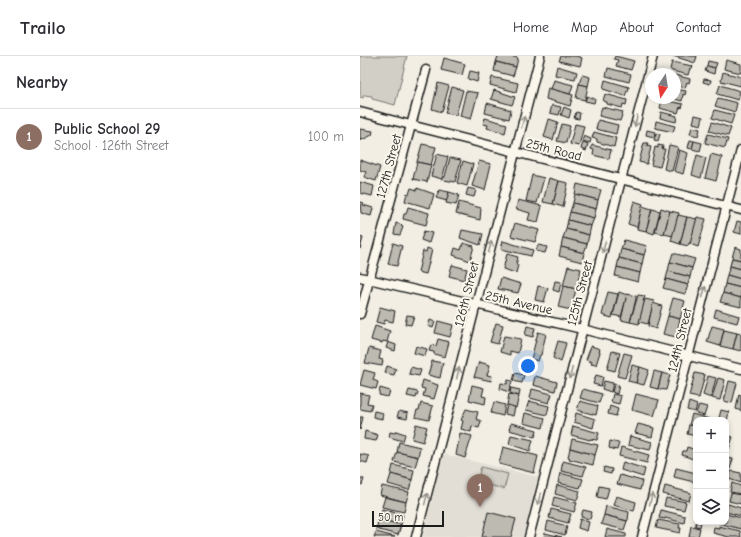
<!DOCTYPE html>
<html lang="en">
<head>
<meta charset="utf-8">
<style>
  :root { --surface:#fff; --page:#f7f7f7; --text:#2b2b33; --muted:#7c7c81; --line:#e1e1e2; --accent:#1f6fb2 }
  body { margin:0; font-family:"Comic Neue",sans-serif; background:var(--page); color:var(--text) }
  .controls { position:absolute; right:12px; bottom:12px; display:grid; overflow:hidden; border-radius:8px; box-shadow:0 2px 6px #0003 }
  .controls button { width:36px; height:36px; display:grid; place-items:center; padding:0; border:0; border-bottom:1px solid var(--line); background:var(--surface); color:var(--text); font:20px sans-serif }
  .compass { position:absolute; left:285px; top:12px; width:36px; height:36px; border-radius:50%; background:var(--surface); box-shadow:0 2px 6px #0003; rotate:192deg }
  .scale { position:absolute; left:12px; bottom:10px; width:72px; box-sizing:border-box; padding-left:4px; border:2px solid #1c1c1c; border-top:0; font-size:11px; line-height:14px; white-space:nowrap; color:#1c1c1c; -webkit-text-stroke:3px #fbf7ec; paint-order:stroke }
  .you { position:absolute; left:168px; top:310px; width:14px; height:14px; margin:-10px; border:3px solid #fff; border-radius:50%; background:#1a73e8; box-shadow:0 0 0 6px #1a73e833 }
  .badge { display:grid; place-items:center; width:26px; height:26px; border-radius:50%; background:var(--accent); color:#fff; font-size:13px; font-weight:700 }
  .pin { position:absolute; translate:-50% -33px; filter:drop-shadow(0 1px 2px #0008) }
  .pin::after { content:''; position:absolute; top:21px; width:14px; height:12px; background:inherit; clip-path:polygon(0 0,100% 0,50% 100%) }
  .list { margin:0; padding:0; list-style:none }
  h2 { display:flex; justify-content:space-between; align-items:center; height:52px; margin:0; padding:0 16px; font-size:17px }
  h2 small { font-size:13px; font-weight:400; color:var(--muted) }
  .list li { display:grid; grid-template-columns:26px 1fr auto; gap:12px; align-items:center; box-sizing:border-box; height:56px; padding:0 16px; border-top:1px solid var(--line) }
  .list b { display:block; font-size:15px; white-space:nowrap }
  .list p { margin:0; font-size:13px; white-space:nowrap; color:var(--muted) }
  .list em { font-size:13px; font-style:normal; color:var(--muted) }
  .icon { flex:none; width:22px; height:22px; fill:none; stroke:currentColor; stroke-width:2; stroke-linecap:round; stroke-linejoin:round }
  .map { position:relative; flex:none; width:381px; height:481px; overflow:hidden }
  header { display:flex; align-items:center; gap:24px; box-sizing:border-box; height:56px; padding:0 20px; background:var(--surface); border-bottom:1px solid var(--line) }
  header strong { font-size:19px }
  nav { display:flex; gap:22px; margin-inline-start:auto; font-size:14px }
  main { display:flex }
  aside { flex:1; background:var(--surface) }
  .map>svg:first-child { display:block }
  .built { fill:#e2ded5 }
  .green { fill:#d2cfc6; stroke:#777671 }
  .building { fill:#bdbab1; stroke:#1c1c1c }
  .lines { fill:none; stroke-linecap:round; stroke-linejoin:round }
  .minor-casing { stroke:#1c1c1c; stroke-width:11 }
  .minor { stroke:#fbf7ec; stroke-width:8 }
  .oneway { stroke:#97948e }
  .labels { text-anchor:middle; stroke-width:4; stroke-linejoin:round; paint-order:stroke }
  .street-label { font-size:13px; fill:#1c1c1c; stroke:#fbf7ec }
</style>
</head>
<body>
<header>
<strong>Trailo</strong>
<nav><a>Home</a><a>Map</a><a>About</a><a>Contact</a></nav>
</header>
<main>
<aside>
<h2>Nearby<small></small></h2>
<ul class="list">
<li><span class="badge" style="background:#8d6e63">1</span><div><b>Public School 29</b><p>School · 126th Street</p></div><em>100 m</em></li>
</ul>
</aside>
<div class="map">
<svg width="381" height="481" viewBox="0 0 381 481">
  <rect width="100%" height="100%" fill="#f2eee4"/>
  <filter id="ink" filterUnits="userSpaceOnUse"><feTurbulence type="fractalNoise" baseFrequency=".025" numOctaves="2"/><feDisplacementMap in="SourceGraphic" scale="8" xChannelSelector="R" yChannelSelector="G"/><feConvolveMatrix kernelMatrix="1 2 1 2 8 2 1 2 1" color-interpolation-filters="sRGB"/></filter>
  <g filter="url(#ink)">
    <polygon class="built" points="83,398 178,421 163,481 63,481"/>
    <g class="green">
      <polygon points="0,0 47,0 35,49 12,43 12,40 4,39 3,42 0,41"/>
      <polygon points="121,411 148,418 144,433 117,426"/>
    </g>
    <g class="building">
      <polygon points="138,0 150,0 158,2 156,11 136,6"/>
      <polygon points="201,0 216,0 222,2 220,10 199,5"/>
      <polygon points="255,0 274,5 271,14 256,10 258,4 254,3"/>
      <polygon points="313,0 337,0 335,7"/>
      <polygon points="84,2 105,8 102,19 81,14"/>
      <polygon points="366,4 381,8 381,17 364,13"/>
      <polygon points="348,5 357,7 355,12 347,10"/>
      <polygon points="136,6 156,11 153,20 134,15"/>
      <polygon points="312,6 333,10 332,13 330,12 328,19 312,15 310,13"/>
      <polygon points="197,10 217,16 215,23 195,19"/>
      <polygon points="347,10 355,12 354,18 345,15"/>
      <polygon points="248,12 271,18 269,26 246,20"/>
      <polygon points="110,15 119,17 117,26 108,23"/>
      <polygon points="363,16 381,21 381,30 361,25"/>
      <polygon points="222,19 230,21 228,30 219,28"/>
      <polygon points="315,19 330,23 329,27 327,26 325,32 315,29"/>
      <polygon points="132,21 158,27 156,36 130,29"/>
      <polygon points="344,23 351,24 350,28 343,26"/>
      <polygon points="194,24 213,29 210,38 191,33"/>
      <polygon points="245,24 269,31 268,35 267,35 265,40 243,33"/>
      <polygon points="78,27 89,30 82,56 72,53"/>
      <polygon points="219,28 228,30 225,44 216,42"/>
      <polygon points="360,29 380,35 378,44 357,38"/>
      <polygon points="92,31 103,34 96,59 85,57"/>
      <polygon points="188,32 213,39 210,50 186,43"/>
      <polygon points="315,33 326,35 325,39 323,38 322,45 311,42 315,42"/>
      <polygon points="134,34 155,41 152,49 131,43"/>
      <polygon points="106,35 118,37 111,63 100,60"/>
      <polygon points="245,38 267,44 266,49 263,48 262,52 247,48 247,46 243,45"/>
      <polygon points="227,40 235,43 234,47 225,45"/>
      <polygon points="358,42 377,47 375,56 355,50"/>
      <polygon points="302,44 323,48 322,52 320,51 318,57 303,53 300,52"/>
      <polygon points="127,47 151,54 149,63 125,57"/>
      <polygon points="192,49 201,51 199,59 190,57"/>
      <polygon points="204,51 211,54 209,62 201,59"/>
      <polygon points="242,51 263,56 260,65 239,60"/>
      <polygon points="355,54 374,59 371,68 352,62"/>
      <polygon points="216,56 220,57 219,63 214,62"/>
      <polygon points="301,56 317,60 316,66 300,62"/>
      <polygon points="335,59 343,61 341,69 333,67"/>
      <polygon points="125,62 147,68 145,77 127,72 128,69 123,68"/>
      <polygon points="189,63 198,66 193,84 184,81"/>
      <polygon points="238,64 258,69 256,78 236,73"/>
      <polygon points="296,65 315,70 313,76 295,72"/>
      <polygon points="352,66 371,72 368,80 349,75"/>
      <polygon points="202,68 210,70 206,87 197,85"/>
      <polygon points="215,68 224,70 219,90 210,88"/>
      <polygon points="332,71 340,73 338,80 330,78"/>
      <polygon points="0,73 13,75 12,79 4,83 1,82 0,85"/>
      <polygon points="287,74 295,76 294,81 286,79"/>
      <polygon points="234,76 256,82 254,91 237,86 237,83 232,82"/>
      <polygon points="296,77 300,78 298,85 294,84"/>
      <polygon points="348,78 368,83 365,92 345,87"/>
      <polygon points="224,80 231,83 230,87 222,85"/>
      <polygon points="330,84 334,85 332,93 328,92"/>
      <polygon points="334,85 342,87 340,95 332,93"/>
      <polygon points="223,86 228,88 226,95 221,93"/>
      <polygon points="284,87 288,87 287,90 291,91 287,108 279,106"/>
      <polygon points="62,88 76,91 71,109 57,106"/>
      <polygon points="232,89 251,94 249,103 233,99 234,94 231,93"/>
      <polygon points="298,89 303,90 302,93 305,93 300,111 291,109 295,91 298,92"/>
      <polygon points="309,89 318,91 312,115 304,113"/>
      <polygon points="319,94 328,97 323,118 314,115"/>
      <polygon points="77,98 88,101 82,123 71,120"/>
      <polygon points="351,98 362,101 356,125 345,122"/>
      <polygon points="337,99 346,102 341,122 332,119"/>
      <polygon points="90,102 101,104 95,126 84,124"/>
      <polygon points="0,104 20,111 16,125 4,121 6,116 0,114"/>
      <polygon points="103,105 113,108 107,130 97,127"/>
      <polygon points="119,105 131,108 125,134 112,130"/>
      <polygon points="57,106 71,109 67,126 53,123"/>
      <polygon points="172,119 184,122 177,147 166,145"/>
      <polygon points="189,122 199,125 193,148 183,146"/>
      <polygon points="199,125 208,127 203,151 193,148"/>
      <polygon points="0,126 14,130 12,140 0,137"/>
      <polygon points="217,128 241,134 238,144 215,138"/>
      <polygon points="51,132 57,134 57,132 74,138 70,152 45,145 47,137 49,138"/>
      <polygon points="108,132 116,134 114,141 106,139"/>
      <polygon points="79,134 89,136 87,145 76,142"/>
      <polygon points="89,136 99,139 96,149 86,147"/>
      <polygon points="215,138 238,144 236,153 213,147"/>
      <polygon points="158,144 182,150 178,166 168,164 170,157 156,153"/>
      <polygon points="274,145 283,148 277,171 268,168"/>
      <polygon points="0,146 4,147 3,149 13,152 11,160 1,157"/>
      <polygon points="99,146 121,152 120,164 96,158"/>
      <polygon points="213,147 236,153 234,162 210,156"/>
      <polygon points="282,150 292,153 286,175 277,173"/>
      <polygon points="48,151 69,157 66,169 43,163 44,158 46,158"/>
      <polygon points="301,152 310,155 304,178 295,176"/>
      <polygon points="292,153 300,155 294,178 286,175"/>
      <polygon points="310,155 319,157 313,180 304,178"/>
      <polygon points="210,156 234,162 231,170 208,164"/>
      <polygon points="318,159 327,161 320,188 311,185"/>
      <polygon points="327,161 337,163 331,187 329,187 328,190 320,188"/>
      <polygon points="337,161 346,163 338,191 330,188"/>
      <polygon points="208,164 231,170 229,179 206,173"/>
      <polygon points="377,165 381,166 381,178 374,176"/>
      <polygon points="36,167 42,169 41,170 43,171 40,179 34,178"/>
      <polygon points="155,167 179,174 175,186 151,180"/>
      <polygon points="206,173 229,179 227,188 203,182"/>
      <polygon points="102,174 123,178 120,189 100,182"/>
      <polygon points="64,175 72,177 69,187 61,184"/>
      <polygon points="0,181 3,182 0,193"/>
      <polygon points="203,182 227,188 224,197 201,191"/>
      <polygon points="264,184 287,190 284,199 261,193"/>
      <polygon points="143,185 173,194 171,200 141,193"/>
      <polygon points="33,187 42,190 37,210 28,208"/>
      <polygon points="103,187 114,190 110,205 93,199 95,192 101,194"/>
      <polygon points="178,189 187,191 185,197 176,195"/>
      <polygon points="201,191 224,197 222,206 199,200"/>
      <polygon points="375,191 381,193 381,204 372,202"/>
      <polygon points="67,192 72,194 66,218 58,216 63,195 66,196"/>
      <polygon points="261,193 284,199 282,208 259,202"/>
      <polygon points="313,197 335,203 332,212 310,206"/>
      <polygon points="147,198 158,201 156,209 158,209 156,217 143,213"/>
      <polygon points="259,202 282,208 280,217 257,211"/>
      <polygon points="372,202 381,204 381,213 370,210"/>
      <polygon points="310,206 332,212 330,221 308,215"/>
      <polygon points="92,209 107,213 104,224 89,220"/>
      <polygon points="208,210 221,213 216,233 203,230"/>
      <polygon points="370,210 381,213 381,223 367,219"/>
      <polygon points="257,211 280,217 278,226 255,220"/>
      <polygon points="308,215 330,221 328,229 306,223"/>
      <polygon points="367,219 381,223 381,232 365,228"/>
      <polygon points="141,222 161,228 158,237 138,233"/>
      <polygon points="306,223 328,229 325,238 303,232"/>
      <polygon points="195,225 201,226 199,236 193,234"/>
      <polygon points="365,228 381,232 381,242 363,237"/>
      <polygon points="178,230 188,232 184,246 175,244"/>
      <polygon points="203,230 216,233 211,254 198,251"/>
      <polygon points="248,236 258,238 252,262 242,259"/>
      <polygon points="259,236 267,239 261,261 253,259"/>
      <polygon points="363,237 381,242 381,251 360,246"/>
      <polygon points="267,238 276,240 276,243 270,266 261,264"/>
      <polygon points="278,239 285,240 283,245 285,245 279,268 270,266"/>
      <polygon points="313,242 325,245 320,263 308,260"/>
      <polygon points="285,243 294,245 288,268 279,266"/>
      <polygon points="293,247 302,250 296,273 288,270"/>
      <polygon points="20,251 35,255 33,266 25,264 24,268 16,266"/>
      <polygon points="356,253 379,260 377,267 354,261"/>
      <polygon points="47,259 54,260 51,269 45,268"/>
      <polygon points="308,260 320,263 316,281 303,278"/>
      <polygon points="70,264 75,266 73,272 68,270"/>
      <polygon points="78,265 93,269 90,281 75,277"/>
      <polygon points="136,267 143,269 138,288 130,286"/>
      <polygon points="15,270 30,275 27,286 23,285 22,287 11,284"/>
      <polygon points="167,270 175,272 173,281 165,279"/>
      <polygon points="352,270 364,273 360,290 347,286"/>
      <polygon points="364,274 377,277 373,293 360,290"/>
      <polygon points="178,276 186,278 181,299 180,299 178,305 171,303"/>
      <polygon points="377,277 381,278 381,295 373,293"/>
      <polygon points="144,280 161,283 158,297 150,295 150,299 140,296"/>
      <polygon points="78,283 89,286 85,301 74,298 74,296 69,295 71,289 76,290"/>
      <polygon points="198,285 206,287 201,306 193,302"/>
      <polygon points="28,286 36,289 35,295 26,292"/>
      <polygon points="56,290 67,293 65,300 54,297"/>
      <polygon points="231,290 240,293 239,296 240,296 236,309 231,308 232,306 226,304"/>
      <polygon points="9,292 21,295 19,303 23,304 22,310 5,307"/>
      <polygon points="252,295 260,297 255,315 247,313"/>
      <polygon points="264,297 272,299 265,322 257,320"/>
      <polygon points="72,305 83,307 80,322 68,319"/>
      <polygon points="119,306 130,309 127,319 132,320 131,325 114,321"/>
      <polygon points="272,309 280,311 276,327 268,325"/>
      <polygon points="27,310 36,313 34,319 25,317"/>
      <polygon points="51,311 61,314 59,320 49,318"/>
      <polygon points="280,311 289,314 284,329 276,327"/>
      <polygon points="4,314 15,317 13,324 18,326 16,333 0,329"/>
      <polygon points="294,315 302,317 298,333 290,331"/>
      <polygon points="155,317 164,319 162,327 153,325"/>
      <polygon points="302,317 310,319 306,334 298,333"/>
      <polygon points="335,317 345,319 339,342 329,340"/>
      <polygon points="236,319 243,321 241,330 233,328"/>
      <polygon points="175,320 197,326 195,335 173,329"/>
      <polygon points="348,320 356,322 351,342 343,339"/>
      <polygon points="358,322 365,324 360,344 352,342"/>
      <polygon points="63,324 78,329 74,343 63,340 65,333 61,332"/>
      <polygon points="148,324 152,325 149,336 140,333 141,327 147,328"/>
      <polygon points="244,325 253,327 251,336 242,333"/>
      <polygon points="369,325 377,327 372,347 364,345"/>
      <polygon points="254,328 259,329 257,338 252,336"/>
      <polygon points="112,329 124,332 122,340 126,341 125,348 109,344"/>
      <polygon points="20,332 30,335 28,341 19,339"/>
      <polygon points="151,332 160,334 159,340 150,337"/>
      <polygon points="172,333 192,338 189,347 170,342"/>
      <polygon points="223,333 242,338 239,347 220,342"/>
      <polygon points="49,334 58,336 56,342 47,340"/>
      <polygon points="0,337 9,339 7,347 12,348 10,355 0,353"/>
      <polygon points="149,338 159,340 156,352 147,349"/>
      <polygon points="253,338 261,340 259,348 251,346"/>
      <polygon points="276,338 299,344 294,360 272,354"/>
      <polygon points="379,338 381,339 381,355 376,353"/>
      <polygon points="169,345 189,350 187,359 166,354"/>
      <polygon points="220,345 238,350 236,359 217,354"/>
      <polygon points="134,346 145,349 143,360 131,357"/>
      <polygon points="329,346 337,349 335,356 327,354"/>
      <polygon points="61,347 73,350 69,364 55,361 57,354 59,354"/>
      <polygon points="147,349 155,351 153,360 145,358"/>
      <polygon points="339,349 347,351 344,360 336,357"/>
      <polygon points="250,350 258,353 256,360 248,358"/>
      <polygon points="106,353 118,356 116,363 121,365 119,372 112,370 111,376 101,373 103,365 101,364"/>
      <polygon points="361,354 369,356 367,365 359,362"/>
      <polygon points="14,355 23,357 22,363 13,361"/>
      <polygon points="39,355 48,357 47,363 37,361"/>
      <polygon points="165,357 185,362 183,372 163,367"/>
      <polygon points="216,357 235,363 233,372 214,366"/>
      <polygon points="332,358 353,364 336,364 336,370 329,369"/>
      <polygon points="0,361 3,361 0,374"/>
      <polygon points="151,367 177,374 175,381 149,374"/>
      <polygon points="56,368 67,371 63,386 52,383"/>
      <polygon points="278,368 294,372 292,381 275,377"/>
      <polygon points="329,369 336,370 336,380 327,378"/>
      <polygon points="213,370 239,377 237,384 230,383 230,384 211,379"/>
      <polygon points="5,375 18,379 16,385 4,383"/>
      <polygon points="36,375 45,378 43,385 29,381 30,376 35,377"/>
      <polygon points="100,377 112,380 105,402 96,399"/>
      <polygon points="151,379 173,384 170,395 149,388"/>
      <polygon points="366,379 373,381 369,393 366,392"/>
      <polygon points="270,380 292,386 290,394 268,389"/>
      <polygon points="212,383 238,389 235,399 210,392"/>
      <polygon points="250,385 259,387 257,394 249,392"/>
      <polygon points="39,386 60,391 58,401 37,396"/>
      <polygon points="143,391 178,400 174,417 139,408"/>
      <polygon points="261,391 289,399 287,407 259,400"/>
      <polygon points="327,391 336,394 336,404 322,399 323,395 326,395"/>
      <polygon points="210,392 235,399 233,409 209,403 210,402 208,401"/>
      <polygon points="37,396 58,401 55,411 34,406"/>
      <polygon points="0,398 9,400 7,407 0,405"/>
      <polygon points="366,402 373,403 370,413 366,412"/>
      <polygon points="203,405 226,411 223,420 201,415"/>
      <polygon points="263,406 285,413 283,421 261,414"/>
      <polygon points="33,409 54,414 52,424 31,418"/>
      <polygon points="244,411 252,413 251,418 243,416"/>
      <polygon points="316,412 336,417 334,426 314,421"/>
      <polygon points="371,415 381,417 381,427 369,423"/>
      <polygon points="200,417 223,423 220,432 198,427"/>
      <polygon points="31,418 52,424 49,434 28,428"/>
      <polygon points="260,419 282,425 280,434 257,428"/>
      <polygon points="0,422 4,423 2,429 0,428"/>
      <polygon points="372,427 381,430 381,438 370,436"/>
      <polygon points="197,429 220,435 217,444 195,438"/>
      <polygon points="22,430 49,436 46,446 20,439"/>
      <polygon points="239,430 249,432 246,443 237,441"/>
      <polygon points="305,430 331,437 329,445 303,438"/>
      <polygon points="371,437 381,439 381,448 369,445"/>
      <polygon points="256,440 276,446 274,455 253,449"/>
      <polygon points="25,441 46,446 44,456 22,451"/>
      <polygon points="194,441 217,447 214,456 192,450"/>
      <polygon points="306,442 326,446 324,454 304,450"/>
      <polygon points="368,448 381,452 381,460 366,456"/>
      <polygon points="246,450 269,456 268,464 267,465 244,459"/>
      <polygon points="22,453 43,459 41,469 19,463"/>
      <polygon points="191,453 211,458 208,467 189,462"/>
      <polygon points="223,454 232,456 230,463 221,461"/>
      <polygon points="301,454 325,460 324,467 305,462 305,463 299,462"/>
      <polygon points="128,456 156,463 151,481 122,481"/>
      <polygon points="366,458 381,462 381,473 358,467 366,466"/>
      <polygon points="244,459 267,465 264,474 241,468"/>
      <polygon points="19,463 41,469 38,479 16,473"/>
      <polygon points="220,463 229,466 227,475 218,472"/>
      <polygon points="298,464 320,468 319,472 321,472 320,477 296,472"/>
      <polygon points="188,465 207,470 205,479 186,474"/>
      <polygon points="336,466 341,466 340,471 335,470"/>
      <polygon points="331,470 340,472 338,481 329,481"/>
      <polygon points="359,470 380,475 381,481 369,481 353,477 354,471 359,472"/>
      <polygon points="247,473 266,478 266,481 245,481"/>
      <polygon points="16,476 35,481 14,481"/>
      <polygon points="185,477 202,481 184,481"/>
    </g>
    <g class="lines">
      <defs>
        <g id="minor">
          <polyline points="0,56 381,154"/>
          <polyline points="0,221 222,273 381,313"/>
          <polyline points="0,258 66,14"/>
          <polyline points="56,481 180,0"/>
          <polyline points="169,481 293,0"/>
          <polyline points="282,481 381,94"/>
        </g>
      </defs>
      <use href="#minor" class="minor-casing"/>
      <use href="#minor" class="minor"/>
    </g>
    <defs><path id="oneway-shaft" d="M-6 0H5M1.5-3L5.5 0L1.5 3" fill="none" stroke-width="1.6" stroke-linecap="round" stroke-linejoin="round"/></defs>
    <g class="oneway">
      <use href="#oneway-shaft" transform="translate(276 65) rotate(104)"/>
      <use href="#oneway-shaft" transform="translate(163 66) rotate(-75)"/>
      <use href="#oneway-shaft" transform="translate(130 191) rotate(-76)"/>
      <use href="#oneway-shaft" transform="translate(244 191) rotate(105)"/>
      <use href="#oneway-shaft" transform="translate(344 236) rotate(-76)"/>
      <use href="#oneway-shaft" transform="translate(98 317) rotate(-76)"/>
      <use href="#oneway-shaft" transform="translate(211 317) rotate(104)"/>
      <use href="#oneway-shaft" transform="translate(66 443) rotate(-76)"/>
      <use href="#oneway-shaft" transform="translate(179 443) rotate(104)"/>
      <use href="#oneway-shaft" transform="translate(291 443) rotate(-76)"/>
    </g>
  </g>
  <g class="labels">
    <g class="street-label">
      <text transform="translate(194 93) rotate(14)" y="5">25th Road</text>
      <text transform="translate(28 110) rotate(-75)" y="5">127th Street</text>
      <text transform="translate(219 237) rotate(-75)" y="5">125th Street</text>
      <text transform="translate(106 238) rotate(-76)" y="5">126th Street</text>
      <text transform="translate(159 246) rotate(13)" y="5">25th Avenue</text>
      <text transform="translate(319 284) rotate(-76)" y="5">124th Street</text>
    </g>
  </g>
</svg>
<div class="controls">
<button>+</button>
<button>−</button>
<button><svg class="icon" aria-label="layers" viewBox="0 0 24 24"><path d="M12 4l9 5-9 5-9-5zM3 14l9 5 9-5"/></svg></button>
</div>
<svg class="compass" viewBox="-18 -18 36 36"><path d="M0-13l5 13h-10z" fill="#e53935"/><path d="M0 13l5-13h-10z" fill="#7c7c81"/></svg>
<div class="scale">50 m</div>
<div class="you"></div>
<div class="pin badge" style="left:120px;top:451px;background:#8d6e63">1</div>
</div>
</main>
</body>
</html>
